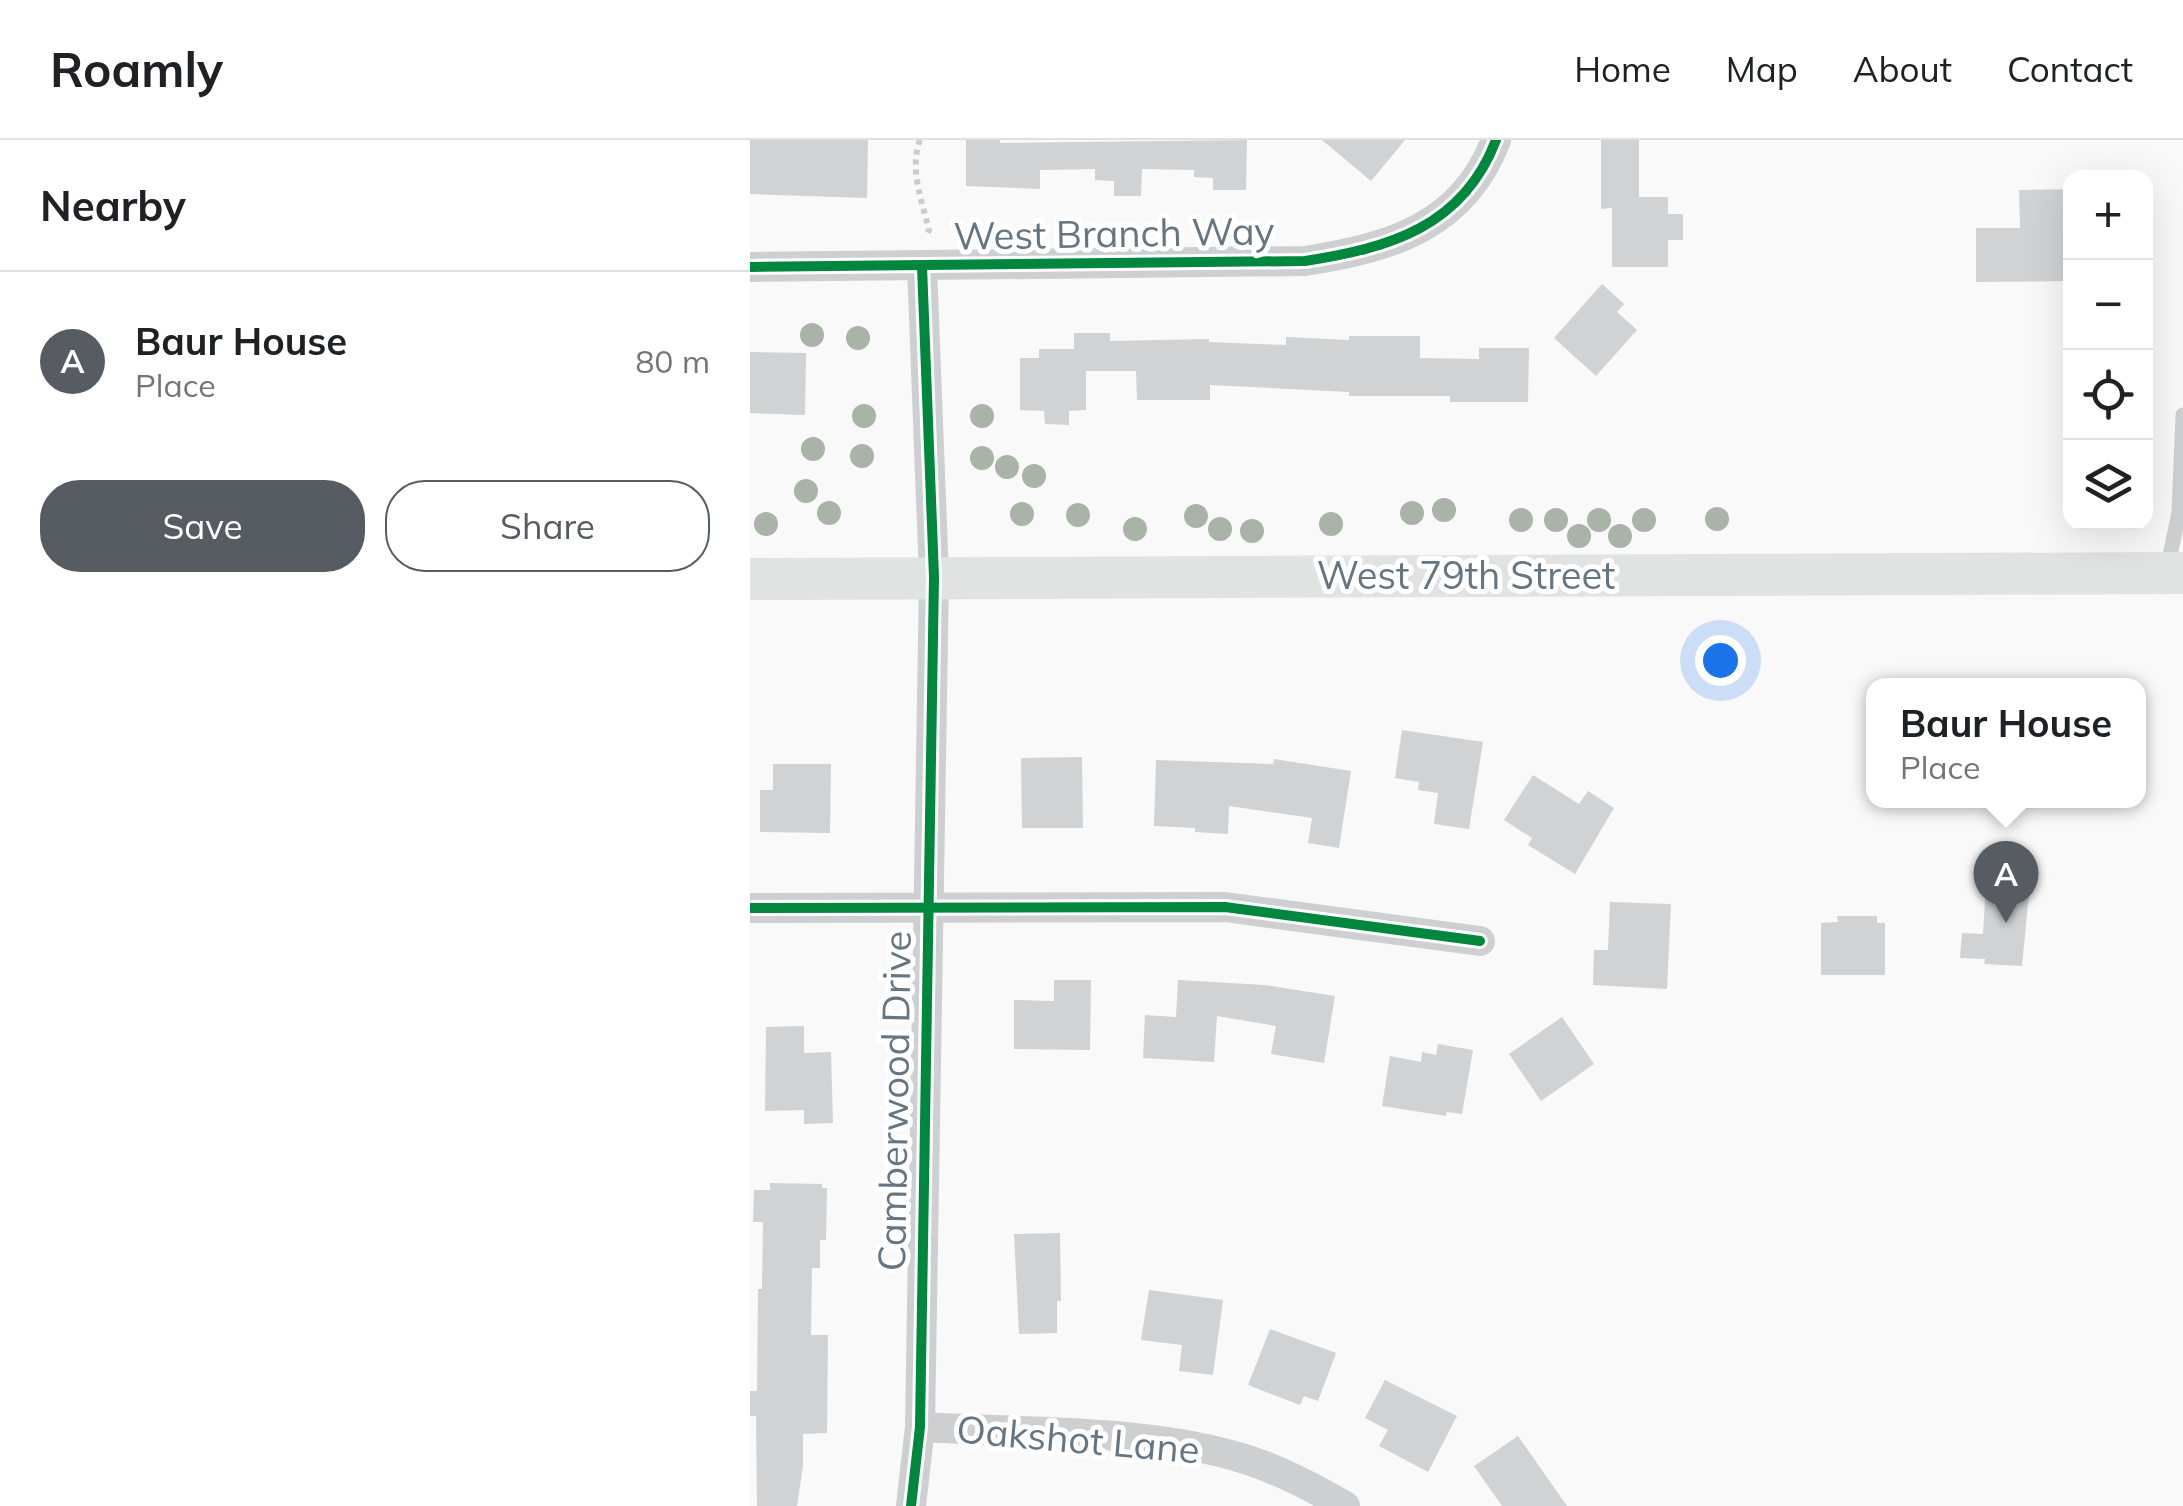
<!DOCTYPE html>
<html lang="en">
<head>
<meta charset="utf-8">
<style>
  :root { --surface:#fff; --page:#f6f6f6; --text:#202124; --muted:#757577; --line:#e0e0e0; --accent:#565c61 }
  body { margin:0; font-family:Mulish,sans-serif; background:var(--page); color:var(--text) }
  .controls { position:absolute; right:30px; top:30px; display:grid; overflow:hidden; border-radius:20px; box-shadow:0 10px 40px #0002 }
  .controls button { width:90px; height:90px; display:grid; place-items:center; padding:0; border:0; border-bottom:2px solid var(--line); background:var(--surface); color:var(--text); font:50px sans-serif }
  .you { position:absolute; left:970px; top:520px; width:35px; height:35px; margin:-25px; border:8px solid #fff; border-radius:50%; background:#1a73e8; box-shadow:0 0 0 15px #1a73e833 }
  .badge { display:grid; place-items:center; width:65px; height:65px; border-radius:50%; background:var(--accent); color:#fff; font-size:32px; font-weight:700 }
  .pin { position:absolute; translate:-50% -82px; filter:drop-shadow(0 2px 5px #0008) }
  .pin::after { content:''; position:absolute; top:52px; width:35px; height:30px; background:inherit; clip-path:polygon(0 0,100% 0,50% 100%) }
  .popup { position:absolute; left:1116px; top:538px; width:280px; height:130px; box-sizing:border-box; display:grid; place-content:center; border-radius:20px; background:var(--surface); filter:drop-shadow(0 2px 8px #0005); font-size:32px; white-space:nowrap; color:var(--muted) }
  .popup b { font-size:38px; color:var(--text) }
  .popup::after { content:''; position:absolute; left:50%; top:100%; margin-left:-20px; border:20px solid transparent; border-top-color:var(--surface) }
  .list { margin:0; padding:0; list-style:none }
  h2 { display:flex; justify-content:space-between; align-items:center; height:130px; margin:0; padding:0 40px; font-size:42px }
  h2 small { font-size:32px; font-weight:400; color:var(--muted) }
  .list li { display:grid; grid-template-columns:65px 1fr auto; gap:30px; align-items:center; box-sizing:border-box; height:180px; padding:0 40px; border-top:2px solid var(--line) }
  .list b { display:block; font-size:38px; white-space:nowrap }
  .list p { margin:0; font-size:32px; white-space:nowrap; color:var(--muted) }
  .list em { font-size:32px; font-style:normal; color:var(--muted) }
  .actions { display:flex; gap:20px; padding:30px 40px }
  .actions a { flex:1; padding:22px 0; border:2px solid var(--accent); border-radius:40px; text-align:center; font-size:35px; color:var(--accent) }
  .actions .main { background:var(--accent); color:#fff }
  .icon { flex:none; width:55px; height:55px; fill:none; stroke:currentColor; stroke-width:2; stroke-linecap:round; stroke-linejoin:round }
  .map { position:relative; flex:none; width:1433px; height:1366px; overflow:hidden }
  header { display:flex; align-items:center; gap:60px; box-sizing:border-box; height:140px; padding:0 50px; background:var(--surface); border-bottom:2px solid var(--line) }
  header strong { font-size:48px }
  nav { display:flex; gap:55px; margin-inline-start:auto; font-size:35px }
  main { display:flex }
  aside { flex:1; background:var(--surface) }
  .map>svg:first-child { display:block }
  .building { fill:#d0d2d3 }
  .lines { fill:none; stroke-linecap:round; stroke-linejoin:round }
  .path { stroke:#cbcccd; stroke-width:6; stroke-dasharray:5 5; stroke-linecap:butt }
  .service { stroke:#cecfd0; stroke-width:15 }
  .minor { stroke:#cecfd0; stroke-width:30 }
  .secondary { stroke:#e1e2e2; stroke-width:42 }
  .cycleway-casing { stroke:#fff; stroke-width:16 }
  .cycleway { stroke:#00873e; stroke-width:10 }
  .tree { fill:#a9b3a7 }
  .labels { text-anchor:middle; stroke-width:10; stroke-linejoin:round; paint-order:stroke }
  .street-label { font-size:38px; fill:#657683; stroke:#fff }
</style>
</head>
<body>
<header>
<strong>Roamly</strong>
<nav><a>Home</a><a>Map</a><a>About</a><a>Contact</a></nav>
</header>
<main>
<aside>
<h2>Nearby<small></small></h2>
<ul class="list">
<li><span class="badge">A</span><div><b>Baur House</b><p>Place</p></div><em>80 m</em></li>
</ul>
<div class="actions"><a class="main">Save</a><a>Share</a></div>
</aside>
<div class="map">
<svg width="1433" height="1366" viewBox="0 0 1433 1366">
  <rect width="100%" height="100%" fill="#f9f9f9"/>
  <g class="building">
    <polygon points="0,0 118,0 117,58 0,54"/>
    <polygon points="216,0 250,0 250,3 497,0 496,50 463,50 463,38 444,37 444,30 392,29 391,56 364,56 364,41 345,40 345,29 290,30 290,49 216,46"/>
    <polygon points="572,0 655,0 621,41"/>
    <polygon points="851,0 889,0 889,57 918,57 918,74 933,74 933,100 918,100 918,127 862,127 862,68 851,69"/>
    <polygon points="1320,49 1320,141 1226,142 1226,88 1270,88 1269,50"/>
    <polygon points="852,144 874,164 867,172 887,190 846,236 804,198"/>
    <polygon points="324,193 360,193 360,201 459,199 459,202 536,205 536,197 599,200 599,196 670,196 670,218 729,219 729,208 779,208 778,262 700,262 700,256 599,256 599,252 460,245 460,260 387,260 386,231 336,231 336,270 319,271 319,285 295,284 294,271 270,270 270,218 289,218 289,209 324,209"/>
    <polygon points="0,212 56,213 55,275 0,273"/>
    <polygon points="652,590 733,602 719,689 684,684 688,653 668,650 669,642 645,638"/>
    <polygon points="332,617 333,688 272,688 271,618"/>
    <polygon points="524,619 601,631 589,708 558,703 562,678 479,666 478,694 445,692 445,688 404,686 406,620 523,624"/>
    <polygon points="23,624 81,624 80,693 10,692 10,650 23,650"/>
    <polygon points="783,635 829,664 838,651 864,668 825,734 778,705 782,698 754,680"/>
    <polygon points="1236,741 1280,743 1272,826 1234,824 1235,819 1210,818 1212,793 1233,794"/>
    <polygon points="860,762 921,764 917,849 843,845 844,810 858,810"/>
    <polygon points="1087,776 1127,776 1127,783 1135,783 1135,835 1071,835 1071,783 1088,782"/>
    <polygon points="304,840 341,840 340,910 264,909 264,860 304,861"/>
    <polygon points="428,840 515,845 585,856 574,923 521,914 526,886 467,876 464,922 393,918 395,875 426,877"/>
    <polygon points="812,877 844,924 791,961 759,914"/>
    <polygon points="54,886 54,913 81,912 83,983 54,984 54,970 15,971 16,887"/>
    <polygon points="688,904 723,910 712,974 697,972 696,976 632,966 640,916 671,922 672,912 686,915"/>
    <polygon points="20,1043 72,1044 72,1048 77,1048 76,1100 70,1100 70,1128 62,1128 61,1195 78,1195 77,1293 53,1294 53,1326 47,1366 7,1366 6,1276 0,1276 0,1251 7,1251 8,1149 12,1149 13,1082 3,1082 4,1050 20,1050"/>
    <polygon points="310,1093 311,1161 307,1161 307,1193 269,1194 264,1094"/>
    <polygon points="399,1150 473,1160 463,1235 429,1231 432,1205 391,1200"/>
    <polygon points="520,1189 586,1213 568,1261 554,1256 550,1265 498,1245"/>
    <polygon points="635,1240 707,1276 678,1332 629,1306 638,1290 615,1278"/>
    <polygon points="768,1296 817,1366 752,1366 724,1326"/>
  </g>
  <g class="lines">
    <path class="path" d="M 170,0 C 159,29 172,61 179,90 L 176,96"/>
    <polyline class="service" points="1417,429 1429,373 1433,275"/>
    <g class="minor">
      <path d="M 0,127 L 555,121 C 639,108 713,87 746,0"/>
      <polyline points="0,768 475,767 730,801"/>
      <path d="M 170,1287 C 274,1293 399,1288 498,1320 C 532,1331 564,1348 595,1366"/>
      <polyline points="161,1366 170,1287 184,437 172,126"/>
    </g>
    <polyline class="secondary" points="0,439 1433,433"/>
    <defs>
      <g id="cycleway">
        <path d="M 0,127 L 555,121 C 639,108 713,87 746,0"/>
        <polyline points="0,768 475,767 730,801"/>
        <polyline points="161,1366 170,1287 184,437 172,126"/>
      </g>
    </defs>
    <use href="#cycleway" class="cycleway-casing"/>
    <use href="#cycleway" class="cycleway"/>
  </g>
  <g class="tree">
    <circle cx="62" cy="195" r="12"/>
    <circle cx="108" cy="198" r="12"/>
    <circle cx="114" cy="276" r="12"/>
    <circle cx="232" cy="276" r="12"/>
    <circle cx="63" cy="309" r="12"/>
    <circle cx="112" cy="316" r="12"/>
    <circle cx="232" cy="318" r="12"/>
    <circle cx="257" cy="327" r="12"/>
    <circle cx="284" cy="336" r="12"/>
    <circle cx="56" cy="351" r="12"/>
    <circle cx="694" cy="370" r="12"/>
    <circle cx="79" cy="373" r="12"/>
    <circle cx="662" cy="373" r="12"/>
    <circle cx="272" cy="374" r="12"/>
    <circle cx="328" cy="375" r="12"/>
    <circle cx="446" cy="376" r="12"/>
    <circle cx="967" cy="379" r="12"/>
    <circle cx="771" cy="380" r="12"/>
    <circle cx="806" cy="380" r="12"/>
    <circle cx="849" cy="380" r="12"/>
    <circle cx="894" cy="380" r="12"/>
    <circle cx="16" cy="384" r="12"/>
    <circle cx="581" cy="384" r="12"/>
    <circle cx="385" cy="389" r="12"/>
    <circle cx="470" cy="389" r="12"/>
    <circle cx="502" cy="391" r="12"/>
    <circle cx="829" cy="396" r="12"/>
    <circle cx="870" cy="396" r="12"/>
  </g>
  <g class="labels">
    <g class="street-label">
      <text transform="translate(364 94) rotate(-1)" y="13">West Branch Way</text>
      <text x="716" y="449">West 79th Street</text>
      <text transform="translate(145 961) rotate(-89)" y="13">Camberwood Drive</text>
      <text transform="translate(328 1300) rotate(5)" y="13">Oakshot Lane</text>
    </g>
  </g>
</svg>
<div class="controls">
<button>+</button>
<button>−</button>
<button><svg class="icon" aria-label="locate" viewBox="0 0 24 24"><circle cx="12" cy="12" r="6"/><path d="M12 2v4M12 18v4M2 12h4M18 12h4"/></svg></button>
<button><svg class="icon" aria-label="layers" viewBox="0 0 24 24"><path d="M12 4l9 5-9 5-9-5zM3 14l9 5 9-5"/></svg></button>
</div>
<div class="you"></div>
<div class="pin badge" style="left:1256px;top:783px">A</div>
<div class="popup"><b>Baur House</b>Place</div>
</div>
</main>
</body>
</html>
